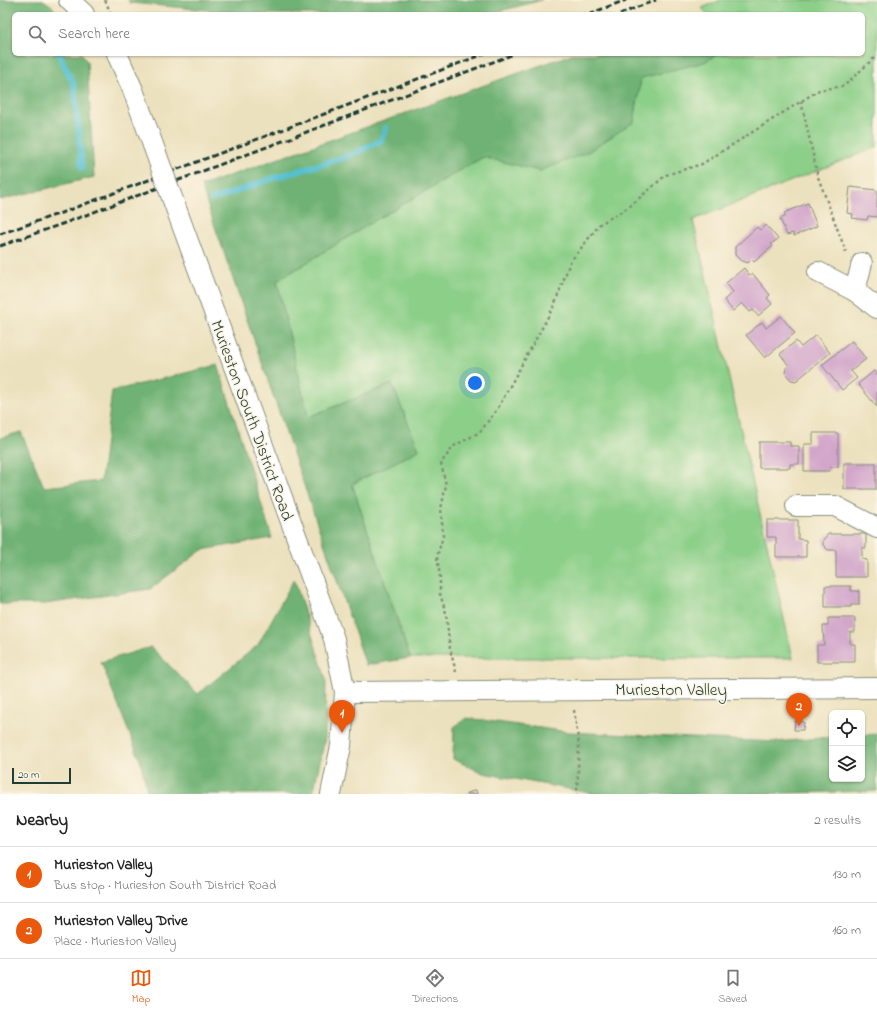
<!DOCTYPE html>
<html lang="en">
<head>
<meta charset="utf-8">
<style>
  :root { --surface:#fff; --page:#f2f2f2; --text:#222; --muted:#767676; --line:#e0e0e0; --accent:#ea580c }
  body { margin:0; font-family:"Indie Flower",sans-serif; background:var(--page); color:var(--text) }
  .controls { position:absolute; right:12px; bottom:12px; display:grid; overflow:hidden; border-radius:6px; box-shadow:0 1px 3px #0004 }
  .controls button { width:36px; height:36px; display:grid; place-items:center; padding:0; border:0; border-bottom:1px solid var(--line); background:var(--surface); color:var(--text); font:20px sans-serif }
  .scale { position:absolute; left:12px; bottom:10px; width:59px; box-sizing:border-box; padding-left:4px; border:2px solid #1f3d34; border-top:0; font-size:11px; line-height:14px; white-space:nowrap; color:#1f3d34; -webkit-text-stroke:3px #fcf5e5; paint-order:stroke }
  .you { position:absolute; left:475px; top:383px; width:14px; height:14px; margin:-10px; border:3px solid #fff; border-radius:50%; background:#1a73e8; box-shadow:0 0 0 6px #1a73e833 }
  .badge { display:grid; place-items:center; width:26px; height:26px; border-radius:50%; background:var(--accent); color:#fff; font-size:13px; font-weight:700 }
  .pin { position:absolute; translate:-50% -33px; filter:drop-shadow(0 1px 2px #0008) }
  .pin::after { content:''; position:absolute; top:21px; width:14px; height:12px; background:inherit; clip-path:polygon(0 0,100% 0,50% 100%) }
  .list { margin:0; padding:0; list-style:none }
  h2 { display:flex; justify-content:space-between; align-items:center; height:52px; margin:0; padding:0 16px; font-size:17px }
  h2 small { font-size:13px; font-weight:400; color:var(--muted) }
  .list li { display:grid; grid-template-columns:26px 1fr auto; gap:12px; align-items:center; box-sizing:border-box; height:56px; padding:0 16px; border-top:1px solid var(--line) }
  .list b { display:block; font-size:15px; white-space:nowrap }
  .list p { margin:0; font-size:13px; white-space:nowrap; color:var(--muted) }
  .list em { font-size:13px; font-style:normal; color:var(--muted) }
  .icon { flex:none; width:22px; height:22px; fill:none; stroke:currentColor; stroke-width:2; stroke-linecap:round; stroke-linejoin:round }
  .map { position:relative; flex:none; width:877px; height:794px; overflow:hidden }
  .search { position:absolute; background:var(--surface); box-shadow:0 1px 3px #0004; left:12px; right:12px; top:12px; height:44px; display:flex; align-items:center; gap:10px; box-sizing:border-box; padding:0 14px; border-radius:6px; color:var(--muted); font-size:15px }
  .sheet { height:164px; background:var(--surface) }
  nav { display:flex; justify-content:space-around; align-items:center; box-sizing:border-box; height:56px; border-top:1px solid var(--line); background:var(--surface); font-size:11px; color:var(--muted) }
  nav a { display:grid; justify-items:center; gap:2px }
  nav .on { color:var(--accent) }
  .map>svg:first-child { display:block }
  .green { fill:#8bcf88; stroke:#55865e }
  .forest { fill:#70b274; stroke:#487854 }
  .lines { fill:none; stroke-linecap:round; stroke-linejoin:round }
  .stream { stroke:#55c0d1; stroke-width:6 }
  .building { fill:#d2a6cb }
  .minor-casing { stroke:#868f79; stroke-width:22 }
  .path { stroke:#868f79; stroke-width:2.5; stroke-dasharray:3 3; stroke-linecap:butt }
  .minor { stroke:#fff; stroke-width:20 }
  .rail { stroke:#1f3d34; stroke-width:3; stroke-dasharray:6 3; stroke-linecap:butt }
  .minor-bridge-casing { stroke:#868f79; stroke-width:22; stroke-linecap:butt }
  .minor-bridge { stroke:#fff; stroke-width:20 }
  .labels { text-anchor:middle; stroke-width:3; stroke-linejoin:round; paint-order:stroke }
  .street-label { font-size:17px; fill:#1f3d34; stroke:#fcf5e5 }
</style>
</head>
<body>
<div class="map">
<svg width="877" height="794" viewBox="0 0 877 794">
  <rect width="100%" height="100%" fill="#fcf5e5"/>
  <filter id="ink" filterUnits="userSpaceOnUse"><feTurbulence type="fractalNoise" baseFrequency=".025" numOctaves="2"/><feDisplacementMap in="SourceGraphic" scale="8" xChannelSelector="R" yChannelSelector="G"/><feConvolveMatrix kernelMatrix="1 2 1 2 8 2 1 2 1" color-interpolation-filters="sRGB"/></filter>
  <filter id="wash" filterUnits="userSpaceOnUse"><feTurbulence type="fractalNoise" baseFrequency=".012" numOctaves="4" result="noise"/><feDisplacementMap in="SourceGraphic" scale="16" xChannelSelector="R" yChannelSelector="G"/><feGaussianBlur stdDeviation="0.9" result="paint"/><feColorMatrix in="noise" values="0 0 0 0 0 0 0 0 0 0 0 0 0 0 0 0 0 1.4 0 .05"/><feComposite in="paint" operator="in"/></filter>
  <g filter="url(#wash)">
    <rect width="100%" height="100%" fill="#ece1be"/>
    <polygon class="green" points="721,0 877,0 877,147 693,220 793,658 410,658 352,484 419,450 392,384 308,417 277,281 374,221 483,157 540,171 634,122 641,78 704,62 718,54 863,54 863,14 707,14 702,8"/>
    <g class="forest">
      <polygon points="0,0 43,0 52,6 57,14 14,14 14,54 82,54 87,62 94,177 0,200"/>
      <polygon points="128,0 542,0 489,14 252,14 130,3"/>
      <polygon points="572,54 718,54 704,62 641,78 634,122 588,152 540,171 483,157 374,221 277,281 308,417 392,384 419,450 352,484 410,658 366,665 201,186"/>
      <polygon points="218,365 272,538 202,550 150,589 45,604 0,604 0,438 21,432 44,487 101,481 112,391"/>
      <polygon points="294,579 326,679 325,738 313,794 148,794 140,760 101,662 151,647 198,694 258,645"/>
      <polygon points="467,718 569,732 776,742 832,737 832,779 862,779 862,735 877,734 877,791 738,794 595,794 483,773 453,759 454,727"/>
    </g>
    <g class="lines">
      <g class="stream">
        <polyline points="59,54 74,85 82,168"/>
        <polyline points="212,200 274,178 343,158 381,141 386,128"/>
      </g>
    </g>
    <g id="blocks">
      <g class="building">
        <polygon points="850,187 877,190 877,217 868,216 867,220 852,218 853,214 847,213"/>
        <polygon points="808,203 817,226 794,236 793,233 787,235 780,219 786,216 784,213"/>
        <polygon points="766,225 778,239 771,244 773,246 754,262 752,259 748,263 740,260 735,255 735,247 757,227 760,230"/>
        <polygon points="744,268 750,276 753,274 770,295 767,298 772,304 758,316 753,310 750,312 742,303 733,311 724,300 733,292 726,283"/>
        <polygon points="781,316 795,333 765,358 746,335 762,322 766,328"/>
        <polygon points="816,335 830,353 796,381 791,380 785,373 786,368 789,366 780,354 796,341 801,347"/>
        <polygon points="852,341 866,359 851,371 857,378 842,390 822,365"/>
        <polygon points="874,371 877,374 877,407 858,384"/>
        <polygon points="813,433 838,433 838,467 830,467 829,471 804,471 804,444 813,444"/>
        <polygon points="759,442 790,442 790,446 799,446 799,464 790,464 790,468 759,468"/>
        <rect x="844" y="463" width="32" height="26"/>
        <polygon points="767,520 798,520 798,539 806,540 806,557 776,557 776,537 767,537"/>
        <polygon points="828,534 866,534 866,548 862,548 862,559 867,560 867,577 836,577 836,550 828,550 823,545 823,540"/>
        <polygon points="825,586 851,586 851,591 859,591 859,605 851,605 851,607 825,607"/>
        <polygon points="828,618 855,618 855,632 850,632 850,644 855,644 855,662 817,662 817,645 824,645 823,626 828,626"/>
        <polygon points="795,721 804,722 803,730 794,730"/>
        <polygon points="476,790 477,794 465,794"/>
      </g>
    </g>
  </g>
  <g filter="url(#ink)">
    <use href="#blocks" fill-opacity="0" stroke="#868f79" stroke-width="1"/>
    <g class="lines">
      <defs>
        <g id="minor">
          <polyline points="69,0 84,14"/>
          <polyline points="117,54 133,90 153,145"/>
          <polyline points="174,203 334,639 345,692 341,746 331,794"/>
          <polyline points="818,272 855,291 877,308"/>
          <polyline points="855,291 862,263"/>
          <polyline points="796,506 835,506 877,528"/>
          <polyline points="345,692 877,688"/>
        </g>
      </defs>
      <use href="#minor" class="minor-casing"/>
      <g class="path">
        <polyline points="105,0 111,14"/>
        <polyline points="801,101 818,177 846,252"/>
        <polyline points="456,672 450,649 446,613 440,594 440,576 437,557 443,536 441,509 446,485 441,463 454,446 480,432 498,408 554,306 570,262 600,224 629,207 666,175 702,164 819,90 844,86 873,59 877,57"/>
        <polyline points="574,710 579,745 577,794"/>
      </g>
      <use href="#minor" class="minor"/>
      <g class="rail">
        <polyline points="589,14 626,0"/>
        <polyline points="620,14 656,0"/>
        <polyline points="0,234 61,213 484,54"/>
        <polyline points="0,246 62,224 514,54"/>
      </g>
      <defs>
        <polyline id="minor-bridge" points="153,145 174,203"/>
      </defs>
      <use href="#minor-bridge" class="minor-bridge-casing"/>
      <use href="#minor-bridge" class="minor-bridge"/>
    </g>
  </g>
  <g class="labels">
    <g class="street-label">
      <text transform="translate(253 420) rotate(70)" y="6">Murieston South District Road</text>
      <text x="671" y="695">Murieston Valley</text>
    </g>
  </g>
</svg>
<div class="controls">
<button><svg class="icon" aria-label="locate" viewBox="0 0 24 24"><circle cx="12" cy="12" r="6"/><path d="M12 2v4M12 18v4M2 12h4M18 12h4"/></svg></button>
<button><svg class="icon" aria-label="layers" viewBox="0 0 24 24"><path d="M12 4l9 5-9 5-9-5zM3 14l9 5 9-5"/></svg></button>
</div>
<div class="scale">20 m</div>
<div class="you"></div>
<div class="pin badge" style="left:342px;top:733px">1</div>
<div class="pin badge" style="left:799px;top:726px">2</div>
<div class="search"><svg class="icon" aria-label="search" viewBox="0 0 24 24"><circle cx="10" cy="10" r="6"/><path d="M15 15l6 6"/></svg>Search here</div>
</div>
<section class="sheet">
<h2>Nearby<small>2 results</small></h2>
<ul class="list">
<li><span class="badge">1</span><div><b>Murieston Valley</b><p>Bus stop · Murieston South District Road</p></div><em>130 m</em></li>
<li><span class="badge">2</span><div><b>Murieston Valley Drive</b><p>Place · Murieston Valley</p></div><em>160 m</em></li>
</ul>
</section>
<nav>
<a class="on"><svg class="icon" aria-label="map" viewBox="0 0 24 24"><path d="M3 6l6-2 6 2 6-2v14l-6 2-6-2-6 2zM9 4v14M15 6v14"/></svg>Map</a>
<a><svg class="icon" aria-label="directions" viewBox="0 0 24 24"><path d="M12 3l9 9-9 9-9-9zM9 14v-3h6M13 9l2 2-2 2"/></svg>Directions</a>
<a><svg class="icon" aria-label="saved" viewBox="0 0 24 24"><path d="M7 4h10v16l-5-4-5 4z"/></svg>Saved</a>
</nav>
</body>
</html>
